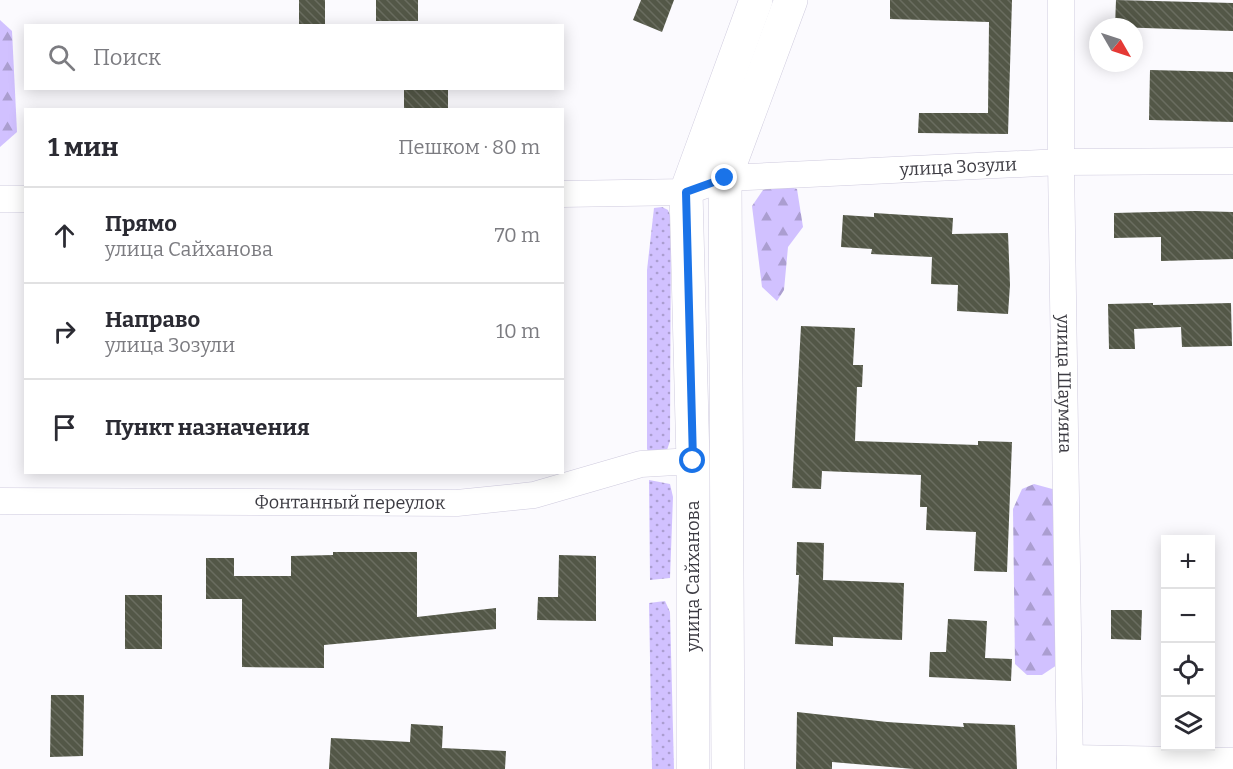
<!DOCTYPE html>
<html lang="ru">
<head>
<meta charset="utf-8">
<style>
  :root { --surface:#fff; --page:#f7f7f7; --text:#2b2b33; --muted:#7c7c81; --line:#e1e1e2 }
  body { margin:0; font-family:Bitter,serif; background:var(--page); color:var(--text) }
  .controls { position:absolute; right:18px; bottom:18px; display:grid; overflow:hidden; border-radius:0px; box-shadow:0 3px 15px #0003 }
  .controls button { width:54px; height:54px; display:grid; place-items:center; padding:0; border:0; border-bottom:2px solid var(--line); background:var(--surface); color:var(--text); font:30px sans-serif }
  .compass { position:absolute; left:1089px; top:18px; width:54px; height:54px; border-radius:50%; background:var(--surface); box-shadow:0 3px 15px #0003; rotate:129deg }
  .stop { position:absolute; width:18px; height:18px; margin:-14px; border:4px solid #1a73e8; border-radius:50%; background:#fff }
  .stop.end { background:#1a73e8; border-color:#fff; box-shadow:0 2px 6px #0008 }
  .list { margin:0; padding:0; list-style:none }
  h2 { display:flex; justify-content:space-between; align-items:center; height:78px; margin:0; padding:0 24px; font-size:26px }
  h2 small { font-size:20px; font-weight:400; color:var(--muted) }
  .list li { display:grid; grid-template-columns:39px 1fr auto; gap:18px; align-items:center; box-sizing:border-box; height:96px; padding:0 24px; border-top:2px solid var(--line) }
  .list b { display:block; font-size:22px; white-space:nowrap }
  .list p { margin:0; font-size:20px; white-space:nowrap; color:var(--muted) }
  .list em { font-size:20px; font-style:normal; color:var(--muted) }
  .icon { flex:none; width:33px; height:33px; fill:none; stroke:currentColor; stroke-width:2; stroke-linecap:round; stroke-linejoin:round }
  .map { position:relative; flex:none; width:1233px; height:769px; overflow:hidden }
  .search { position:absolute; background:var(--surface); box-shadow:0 3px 15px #0003; left:24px; top:24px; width:540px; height:66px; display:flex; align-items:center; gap:15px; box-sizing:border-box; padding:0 21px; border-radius:0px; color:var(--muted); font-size:22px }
  .panel { position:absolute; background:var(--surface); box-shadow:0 3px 15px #0003; left:24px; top:108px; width:540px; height:366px; border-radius:0px }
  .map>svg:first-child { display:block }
  .grass { fill:url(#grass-dots) }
  .forest { fill:url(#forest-firs) }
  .building { fill:url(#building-back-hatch) }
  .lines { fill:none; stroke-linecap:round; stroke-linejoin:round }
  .minor-casing { stroke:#cfcbde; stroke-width:27 }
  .major-casing { stroke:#cfcbde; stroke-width:34 }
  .minor { stroke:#fff; stroke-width:26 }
  .major { stroke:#fff; stroke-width:33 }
  .route { stroke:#1a73e8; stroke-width:8 }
  .labels { text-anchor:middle; stroke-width:6; stroke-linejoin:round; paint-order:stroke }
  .street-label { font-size:18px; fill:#3c3b42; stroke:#fff }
</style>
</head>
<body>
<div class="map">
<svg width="1233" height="769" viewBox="0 0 1233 769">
  <defs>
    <pattern id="grass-dots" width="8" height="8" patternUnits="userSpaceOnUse" patternTransform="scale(1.5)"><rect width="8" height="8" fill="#d1c1ff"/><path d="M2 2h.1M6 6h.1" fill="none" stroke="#ab9ed0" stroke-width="1.8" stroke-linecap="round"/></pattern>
    <pattern id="forest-firs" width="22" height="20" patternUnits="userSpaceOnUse" patternTransform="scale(1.5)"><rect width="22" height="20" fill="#d1c1ff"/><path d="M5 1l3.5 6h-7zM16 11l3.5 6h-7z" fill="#ab9ed0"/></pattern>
    <pattern id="building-back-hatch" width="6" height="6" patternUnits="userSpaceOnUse" patternTransform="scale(1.5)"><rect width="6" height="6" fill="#535747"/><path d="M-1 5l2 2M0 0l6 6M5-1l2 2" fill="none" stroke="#6a6d60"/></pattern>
  </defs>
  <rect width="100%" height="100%" fill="#fbfafe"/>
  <g class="grass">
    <polygon points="662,207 668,210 671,218 670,441 667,450 650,455 647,449 647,270 654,208"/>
    <polygon points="649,480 670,484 673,497 670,578 650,580"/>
    <polygon points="665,601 670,612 674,769 652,769 649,603"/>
  </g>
  <g class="forest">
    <polygon points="0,20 12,31 17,132 0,147"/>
    <polygon points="777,183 797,189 803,227 788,247 784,290 777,301 762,287 752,206 763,190"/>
    <polygon points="1034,484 1056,490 1057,665 1042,675 1027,675 1015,664 1013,509 1022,489"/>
  </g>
  <g class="building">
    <rect x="299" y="0" width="26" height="26"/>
    <rect x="376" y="0" width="42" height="21"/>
    <polygon points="641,0 674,0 662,32 633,20"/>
    <polygon points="890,0 1012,0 1008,134 918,133 919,113 988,113 989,22 890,19"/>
    <polygon points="1116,0 1233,3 1233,31 1115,27"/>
    <polygon points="1150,70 1233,72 1233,122 1149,120"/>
    <rect x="404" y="88" width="44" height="22"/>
    <polygon points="1195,211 1233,212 1233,259 1161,261 1161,237 1114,238 1114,213"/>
    <polygon points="874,213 953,218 952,234 1008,233 1010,285 1008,314 957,311 958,285 931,284 932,257 871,254 872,249 841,247 843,215 874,217"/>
    <polygon points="1153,303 1153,305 1231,303 1232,346 1182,347 1181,327 1134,329 1135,349 1109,349 1108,304"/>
    <polygon points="801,326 855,328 853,365 863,365 862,387 857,387 855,441 978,445 978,441 1012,442 1007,572 974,571 976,532 926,530 927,507 920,507 921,475 822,471 821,489 792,488"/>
    <polygon points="797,542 824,543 823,580 904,583 902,640 833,637 833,646 795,644 799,575 796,575"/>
    <polygon points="333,552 417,552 417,617 496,608 496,629 324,645 324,668 242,667 242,599 206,599 206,558 234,558 234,576 291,576 291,556 333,555"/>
    <polygon points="559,555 596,556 596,621 537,620 538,597 558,597"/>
    <rect x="125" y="595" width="37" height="54"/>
    <polygon points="1111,610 1142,610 1141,640 1111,639"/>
    <polygon points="948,619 987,621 985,658 1012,659 1011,681 929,677 930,652 946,652"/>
    <polygon points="51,695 84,695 83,756 50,757"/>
    <polygon points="797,712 887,722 964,727 963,723 1015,725 1017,769 914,769 832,762 832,769 796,769"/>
    <polygon points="411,724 443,726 442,748 506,751 505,769 329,769 331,738 410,742"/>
  </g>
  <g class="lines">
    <defs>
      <g id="minor">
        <path id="s1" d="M 1061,0 L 1061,162 L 1070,769"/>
        <path id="s2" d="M 562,194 L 686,192 L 725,178 L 1061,162 L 1233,161"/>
        <polyline points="0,199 26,199"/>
        <path id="s3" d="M 0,501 L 457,503 L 534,495 L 641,464 L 693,461"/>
        <polyline points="1070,758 1233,761"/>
      </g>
      <g id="major">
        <polyline points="693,769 693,461 686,192 756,0"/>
        <polyline points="728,769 725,178 791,0"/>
      </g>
    </defs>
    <use href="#minor" class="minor-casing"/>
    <use href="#major" class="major-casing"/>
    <use href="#minor" class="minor"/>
    <use href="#major" class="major"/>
  </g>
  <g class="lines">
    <polyline class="route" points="693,461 686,192 725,178"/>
  </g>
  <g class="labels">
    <g class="street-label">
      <text dy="6" stroke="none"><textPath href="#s2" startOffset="399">улица Зозули</textPath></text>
      <text dy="6" stroke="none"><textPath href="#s1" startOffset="384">улица Шаумяна</textPath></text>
      <text dy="6" stroke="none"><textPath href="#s3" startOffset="350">Фонтанный переулок</textPath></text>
      <text transform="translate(693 576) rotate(-90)" y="6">улица Сайханова</text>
    </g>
  </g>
</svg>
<div class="controls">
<button>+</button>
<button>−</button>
<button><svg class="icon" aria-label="locate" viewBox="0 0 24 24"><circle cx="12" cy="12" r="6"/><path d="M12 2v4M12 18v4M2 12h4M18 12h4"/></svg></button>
<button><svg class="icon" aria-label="layers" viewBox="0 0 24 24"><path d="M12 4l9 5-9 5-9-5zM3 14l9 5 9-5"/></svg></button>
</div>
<svg class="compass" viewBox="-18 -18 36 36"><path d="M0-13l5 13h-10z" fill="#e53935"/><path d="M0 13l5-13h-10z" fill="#7c7c81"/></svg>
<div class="stop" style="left:693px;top:461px"></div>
<div class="stop end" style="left:725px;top:178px"></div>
<div class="search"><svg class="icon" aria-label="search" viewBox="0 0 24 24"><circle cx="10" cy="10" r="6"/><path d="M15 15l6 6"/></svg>Поиск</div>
<section class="panel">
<h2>1 мин<small>Пешком · 80 m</small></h2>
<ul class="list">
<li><svg class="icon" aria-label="ahead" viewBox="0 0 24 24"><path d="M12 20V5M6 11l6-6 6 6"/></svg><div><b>Прямо</b><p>улица Сайханова</p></div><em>70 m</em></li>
<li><svg class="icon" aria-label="right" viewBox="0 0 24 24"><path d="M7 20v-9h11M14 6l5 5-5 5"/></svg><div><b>Направо</b><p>улица Зозули</p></div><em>10 m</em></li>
<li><svg class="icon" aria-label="arrive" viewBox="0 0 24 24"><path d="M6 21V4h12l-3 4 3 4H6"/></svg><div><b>Пункт назначения</b></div></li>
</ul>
</section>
</div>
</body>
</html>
